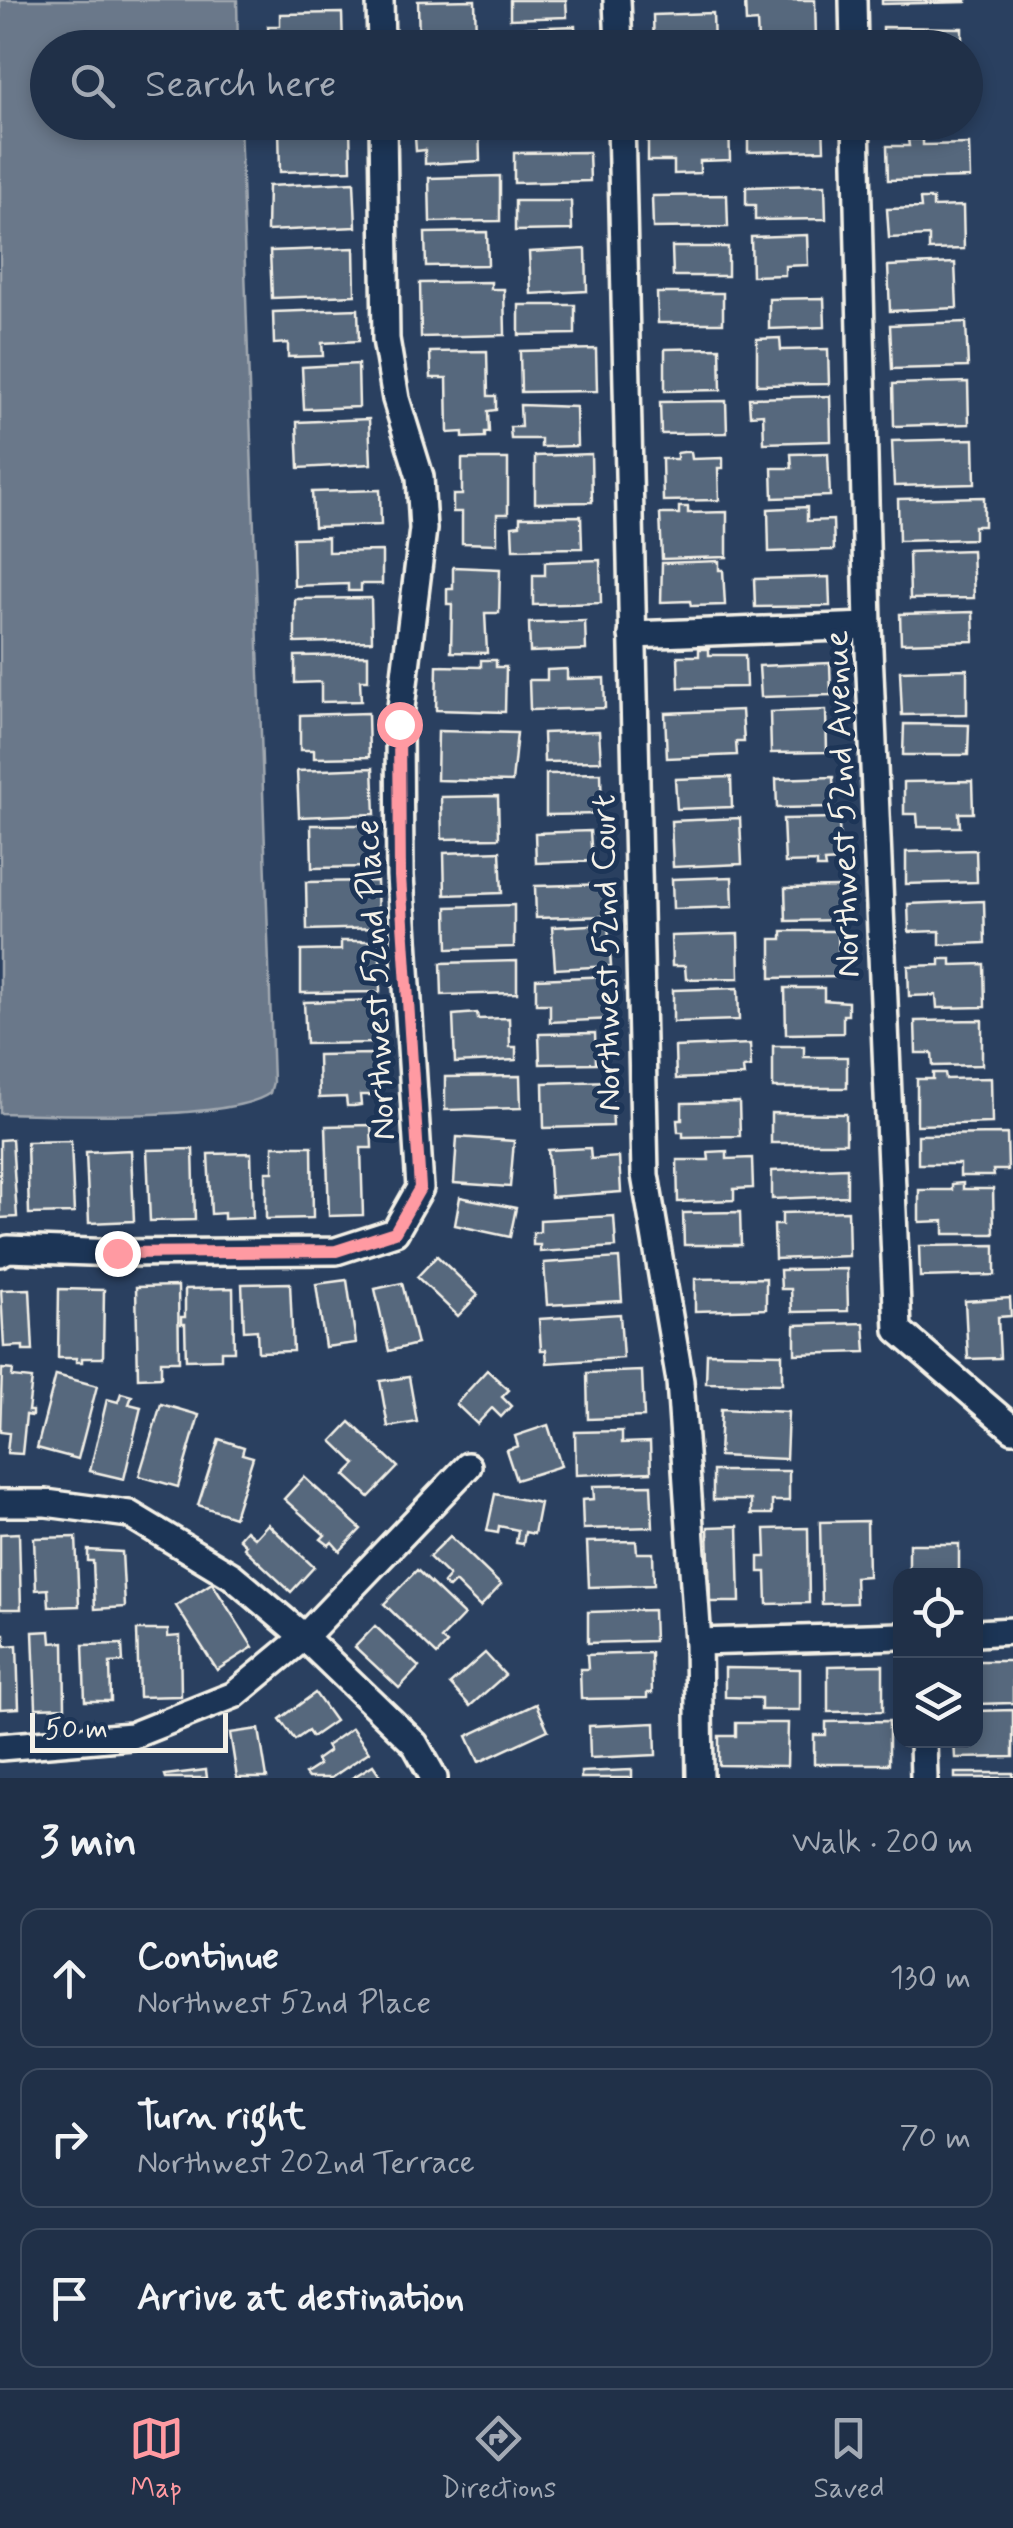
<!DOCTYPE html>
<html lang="en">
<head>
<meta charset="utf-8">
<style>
  :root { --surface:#203048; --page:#28384f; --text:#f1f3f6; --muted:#a2a9b4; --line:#3d4b60; --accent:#ff9aa2 }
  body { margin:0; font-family:Mynerve,sans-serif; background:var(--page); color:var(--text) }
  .controls { position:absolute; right:30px; bottom:30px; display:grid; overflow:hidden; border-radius:20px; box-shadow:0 5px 15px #0003 }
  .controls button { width:90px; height:90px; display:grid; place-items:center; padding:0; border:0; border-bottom:2px solid var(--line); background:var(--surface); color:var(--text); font:50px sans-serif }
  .scale { position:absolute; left:30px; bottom:25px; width:198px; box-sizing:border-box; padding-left:10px; border:5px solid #f4f1e8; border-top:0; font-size:28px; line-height:35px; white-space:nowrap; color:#f4f1e8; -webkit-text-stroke:8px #1d3557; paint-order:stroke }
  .stop { position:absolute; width:30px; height:30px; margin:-22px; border:8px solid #ff9aa2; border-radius:50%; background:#fff }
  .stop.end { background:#ff9aa2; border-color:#fff; box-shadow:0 2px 10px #0008 }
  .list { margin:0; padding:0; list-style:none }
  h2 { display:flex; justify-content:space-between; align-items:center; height:130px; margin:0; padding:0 40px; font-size:42px }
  h2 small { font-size:32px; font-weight:400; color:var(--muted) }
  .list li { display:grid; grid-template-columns:65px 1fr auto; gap:30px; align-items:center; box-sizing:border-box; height:140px; margin:0 20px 20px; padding:0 20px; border:2px solid var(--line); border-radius:20px }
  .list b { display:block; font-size:38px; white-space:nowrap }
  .list p { margin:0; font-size:32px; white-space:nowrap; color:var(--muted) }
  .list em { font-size:32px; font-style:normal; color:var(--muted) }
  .icon { flex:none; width:55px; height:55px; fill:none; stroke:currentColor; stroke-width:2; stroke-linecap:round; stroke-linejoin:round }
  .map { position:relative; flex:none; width:1013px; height:1778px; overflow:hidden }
  .search { position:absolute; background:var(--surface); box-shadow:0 5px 15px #0003; left:30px; right:30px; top:30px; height:110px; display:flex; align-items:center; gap:25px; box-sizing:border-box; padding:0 35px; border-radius:55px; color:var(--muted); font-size:38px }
  .sheet { height:610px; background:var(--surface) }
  nav { display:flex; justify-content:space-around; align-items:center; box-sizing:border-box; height:140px; border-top:2px solid var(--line); background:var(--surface); font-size:28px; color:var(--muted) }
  nav a { display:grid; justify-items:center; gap:5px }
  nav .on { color:var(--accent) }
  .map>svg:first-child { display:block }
  .water { fill:#6a788a; stroke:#a1a8b0; stroke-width:2.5 }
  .building { fill:#56677d; stroke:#f4f1e8; stroke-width:2.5 }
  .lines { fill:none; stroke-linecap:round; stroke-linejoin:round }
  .street-casing { stroke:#f4f1e8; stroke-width:32 }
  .street { stroke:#1d3557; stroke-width:25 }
  .route { stroke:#ff9aa2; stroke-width:12 }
  .labels { text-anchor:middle; stroke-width:10; stroke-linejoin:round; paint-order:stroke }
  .street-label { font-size:35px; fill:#f4f1e8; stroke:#1d3557 }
</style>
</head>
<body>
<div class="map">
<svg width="1013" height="1778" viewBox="0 0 1013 1778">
  <rect width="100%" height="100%" fill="#2a4060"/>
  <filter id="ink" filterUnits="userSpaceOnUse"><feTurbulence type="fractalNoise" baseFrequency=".01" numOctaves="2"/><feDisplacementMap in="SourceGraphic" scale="20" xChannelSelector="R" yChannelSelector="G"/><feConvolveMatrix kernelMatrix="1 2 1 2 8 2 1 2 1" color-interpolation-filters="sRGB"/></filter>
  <g filter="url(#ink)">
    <path class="water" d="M 0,0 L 237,0 L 238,47 L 48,48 L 48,122 L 240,123 L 273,1082 L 270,1093 C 230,1122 55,1114 0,1113 Z"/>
    <g class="building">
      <polygon points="475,0 476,40 419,42 418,1"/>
      <polygon points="510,0 566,0 567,17 510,19"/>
      <polygon points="745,0 815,0 816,39 758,41 757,22 746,23"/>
      <polygon points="882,0 966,0 966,2 882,4"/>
      <polygon points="342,13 343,48 269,48 268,26 280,26 280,14"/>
      <polygon points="713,13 714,48 654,48 653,15"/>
      <polygon points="575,26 576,48 519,48 518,28"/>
      <polygon points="883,27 962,28 962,48 883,48"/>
      <polygon points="414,122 479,122 480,161 425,164 425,150 416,151"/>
      <polygon points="648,122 729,122 730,160 700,161 700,173 674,174 674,161 648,161"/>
      <polygon points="748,122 823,122 824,150 748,152"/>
      <polygon points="885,122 951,122 951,129 885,131"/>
      <polygon points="350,125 351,170 280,172 279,128"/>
      <polygon points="908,139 923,139 923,145 969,144 970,178 888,180 887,146 909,146"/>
      <polygon points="589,152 590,181 514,183 514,153"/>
      <polygon points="500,176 500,221 430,222 429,178"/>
      <polygon points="354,182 356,227 267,231 268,186"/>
      <polygon points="825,185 826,219 755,220 755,205 746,205 746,187"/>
      <polygon points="727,195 728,227 653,228 652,196"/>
      <polygon points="920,199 933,199 933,207 963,206 964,249 929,250 929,236 889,238 887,209 921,208"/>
      <polygon points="515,201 571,201 572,230 515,231"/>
      <polygon points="487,232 488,265 426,266 425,233"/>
      <polygon points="807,235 808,265 785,266 785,275 752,276 751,237"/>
      <polygon points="672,247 728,247 728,276 673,276"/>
      <polygon points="354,248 355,295 272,298 270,251"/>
      <polygon points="586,249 587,291 531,294 529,252"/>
      <polygon points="955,263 957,308 890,311 888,266"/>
      <polygon points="491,282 491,289 504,289 505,335 421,337 420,283"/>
      <polygon points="657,293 723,293 723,323 658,323"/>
      <polygon points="824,298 825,327 769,329 769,299"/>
      <polygon points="519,305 575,305 575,334 519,335"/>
      <polygon points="358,309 359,341 322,343 323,356 288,357 288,343 274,344 273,312"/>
      <polygon points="966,322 968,367 892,369 890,325"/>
      <polygon points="780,338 781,350 828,349 829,384 757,385 757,339"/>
      <polygon points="720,348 721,390 665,391 665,349"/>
      <polygon points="596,349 597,391 521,392 520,351"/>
      <polygon points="487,351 488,396 496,396 496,410 488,411 489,432 485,432 485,437 463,438 463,432 448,433 447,378 431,378 430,352"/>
      <polygon points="358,364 359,407 304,409 302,367"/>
      <polygon points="968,382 969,424 894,426 893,384"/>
      <polygon points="830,396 831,441 764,443 763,414 750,415 749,398"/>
      <polygon points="726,401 727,433 661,434 660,402"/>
      <polygon points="520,405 576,407 577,446 541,447 541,439 511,439 510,427 521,427"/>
      <polygon points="369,419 371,464 299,468 297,422"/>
      <polygon points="974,439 975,484 894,486 892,441"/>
      <polygon points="684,452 691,452 692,459 723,458 723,468 718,468 719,500 663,501 662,459 677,459 677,453"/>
      <polygon points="828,453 830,496 773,498 772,468 792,468 791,454"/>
      <polygon points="591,454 592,502 535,503 535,456"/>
      <polygon points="462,459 508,459 508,514 497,514 497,544 462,543 462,512 453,512 453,495 462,495"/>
      <polygon points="380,490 381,525 314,527 312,492"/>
      <polygon points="984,497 984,526 974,526 974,539 899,541 898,499"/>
      <polygon points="679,507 688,507 688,513 727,512 727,557 662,559 660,514 679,514"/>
      <polygon points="807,507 807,521 833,520 834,550 769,552 768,509"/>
      <polygon points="581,516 582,548 513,549 512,526 520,525 520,517"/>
      <polygon points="328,537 328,552 382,551 382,584 361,584 361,591 348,591 348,584 294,586 293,538"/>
      <polygon points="972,550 974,598 910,599 909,552"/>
      <polygon points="600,560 601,603 533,605 533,575 545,575 545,562"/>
      <polygon points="719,561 719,570 723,570 725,605 691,606 690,601 661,602 662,563"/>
      <polygon points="453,567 500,569 499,613 485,613 487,653 451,652 452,604 447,604 447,589 453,589"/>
      <polygon points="829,577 830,606 755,607 754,579"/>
      <polygon points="371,598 372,641 295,643 295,599"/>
      <polygon points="973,612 974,641 901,643 900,614"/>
      <polygon points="585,621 586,650 530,652 529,623"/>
      <polygon points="699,649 709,649 709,655 745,655 746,687 679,688 678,656 699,656"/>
      <polygon points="368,655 368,680 360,680 361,701 321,702 321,682 295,683 295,656"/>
      <polygon points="481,660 496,660 496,667 506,667 505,712 436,710 437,666 481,667"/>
      <polygon points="830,663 831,695 761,697 759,666"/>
      <polygon points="567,669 567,679 604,678 605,708 530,710 529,680 547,680 547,670"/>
      <polygon points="967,669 967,714 902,715 900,671"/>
      <polygon points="742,710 744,742 736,742 737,755 667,758 665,713"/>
      <polygon points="826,710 827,752 771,753 770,712"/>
      <polygon points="368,713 369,757 314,758 314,750 300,750 300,715"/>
      <polygon points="904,724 969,725 968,755 903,755"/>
      <polygon points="438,731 517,733 512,782 437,780"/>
      <polygon points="599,731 601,761 544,762 543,733"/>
      <polygon points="373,768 375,814 299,817 297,771"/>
      <polygon points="601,773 602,814 546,815 546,774"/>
      <polygon points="731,777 732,807 677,809 675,779"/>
      <polygon points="833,777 834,807 777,808 776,779"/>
      <polygon points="972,781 973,813 959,813 960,827 918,827 917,814 904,814 904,782"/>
      <polygon points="498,796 499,838 442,839 441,797"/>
      <polygon points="740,818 742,864 673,867 671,821"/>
      <polygon points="839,818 840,861 824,862 825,868 817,868 817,862 785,863 783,819"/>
      <polygon points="311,825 368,825 369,867 312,868"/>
      <polygon points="590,831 592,861 536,863 535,833"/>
      <polygon points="976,850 977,882 906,884 906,852"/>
      <polygon points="500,851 502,893 445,895 444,853"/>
      <polygon points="732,877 733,907 673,909 672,879"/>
      <polygon points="377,881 378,928 307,930 306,882"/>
      <polygon points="611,884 612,916 536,918 535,886"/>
      <polygon points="841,887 842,920 786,921 785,888"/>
      <polygon points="984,901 985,943 940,945 940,931 909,932 908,904"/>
      <polygon points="514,905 514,947 448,949 447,907"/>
      <polygon points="608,924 611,966 555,969 552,927"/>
      <polygon points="782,931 838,931 839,977 771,978 771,939 782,939"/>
      <polygon points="738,934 739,978 686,979 685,966 672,966 671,936"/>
      <polygon points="341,941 380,941 380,992 301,993 301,951 341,950"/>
      <polygon points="940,959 951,959 951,965 984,964 985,1007 937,1008 936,995 909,996 908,966 940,965"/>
      <polygon points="517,961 517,993 442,995 441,963"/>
      <polygon points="612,976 613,1019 550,1022 550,1004 536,1004 536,979"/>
      <polygon points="738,988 739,1020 673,1022 673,990"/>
      <polygon points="785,988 824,988 824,1000 848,1002 848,1015 843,1015 843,1033 786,1034"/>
      <polygon points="380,1000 381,1043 306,1044 304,1002"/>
      <polygon points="477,1013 478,1019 509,1018 510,1047 516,1047 516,1060 455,1063 453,1015"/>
      <polygon points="982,1020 982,1065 933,1066 932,1053 916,1053 915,1021"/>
      <polygon points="595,1033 596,1063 540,1064 539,1034"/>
      <polygon points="750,1044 751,1067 743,1068 744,1076 676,1079 675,1047"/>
      <polygon points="773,1046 804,1046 804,1057 847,1057 847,1088 773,1088"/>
      <polygon points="373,1054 374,1095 360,1095 361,1105 354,1106 347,1106 346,1097 319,1098 318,1055"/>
      <polygon points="933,1073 945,1073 946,1079 991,1078 992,1123 917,1125 917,1079 933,1079"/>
      <polygon points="520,1076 521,1108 445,1110 445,1077"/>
      <polygon points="611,1081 613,1126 544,1128 543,1083"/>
      <polygon points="739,1102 740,1136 683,1137 683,1132 678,1132 677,1120 682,1120 682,1103"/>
      <polygon points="771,1113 846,1114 846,1143 771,1143"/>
      <polygon points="371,1125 372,1148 361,1148 363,1215 329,1216 326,1126"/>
      <polygon points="1007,1134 1008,1170 993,1170 994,1176 960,1176 960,1164 918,1164 918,1135"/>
      <polygon points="457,1137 514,1141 510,1187 454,1183"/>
      <polygon points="12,1139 17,1217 0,1218 0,1140"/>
      <polygon points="71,1141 74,1213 29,1214 27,1142"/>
      <polygon points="273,1146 312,1146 313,1218 266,1219 266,1172 273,1172"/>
      <polygon points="590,1148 591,1159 619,1157 621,1192 551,1197 548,1150"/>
      <polygon points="193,1149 195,1220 150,1221 147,1150"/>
      <polygon points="131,1150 134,1221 89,1223 86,1152"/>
      <polygon points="727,1151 727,1159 752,1158 753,1188 734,1189 734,1200 678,1202 677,1160 709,1160 708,1152"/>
      <polygon points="251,1153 253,1218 224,1219 224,1213 211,1214 208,1154"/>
      <polygon points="847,1168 847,1196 772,1199 772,1171"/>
      <polygon points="963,1183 963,1189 993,1189 994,1234 944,1234 944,1221 919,1222 919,1190 952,1190 952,1184"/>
      <polygon points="460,1197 516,1208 510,1237 455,1225"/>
      <polygon points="848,1211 849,1256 775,1259 774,1225 782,1225 782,1213"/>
      <polygon points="740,1212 741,1245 684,1245 683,1213"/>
      <polygon points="614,1216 616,1247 540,1252 540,1245 533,1245 533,1233 540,1232 540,1220"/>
      <polygon points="995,1245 995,1275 920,1277 919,1246"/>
      <polygon points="437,1256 478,1295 458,1316 417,1277"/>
      <polygon points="619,1258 622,1301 547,1305 544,1263"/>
      <polygon points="847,1269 848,1311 792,1312 791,1289 781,1289 780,1270"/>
      <polygon points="766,1278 766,1309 695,1311 695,1279"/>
      <polygon points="347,1280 356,1343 325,1347 316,1284"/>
      <polygon points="290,1283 293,1351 258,1352 257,1330 244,1331 242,1284"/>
      <polygon points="402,1283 417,1344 389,1351 375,1289"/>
      <polygon points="178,1286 179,1361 161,1361 161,1377 138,1378 136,1287"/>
      <polygon points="233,1288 234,1351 221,1351 221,1359 186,1360 185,1324 181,1324 181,1317 185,1317 185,1289"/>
      <polygon points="30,1289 33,1351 23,1351 23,1346 4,1347 1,1290"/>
      <polygon points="59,1289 104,1290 103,1358 82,1358 82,1362 76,1362 76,1358 58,1358"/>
      <polygon points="1010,1298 1011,1316 998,1317 1000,1358 968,1359 965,1301"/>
      <polygon points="620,1314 623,1358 547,1363 546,1350 541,1350 539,1319"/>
      <polygon points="864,1323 866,1352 795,1354 795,1325"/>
      <polygon points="707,1353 782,1354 782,1384 706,1383"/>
      <polygon points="2,1369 13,1370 12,1377 32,1379 28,1411 32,1411 32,1416 26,1415 22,1454 7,1453 9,1433 0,1432"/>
      <polygon points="487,1370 509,1390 502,1397 511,1406 501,1417 492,1408 477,1424 456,1404"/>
      <polygon points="642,1371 644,1417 588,1419 587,1373"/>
      <polygon points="56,1375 97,1386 78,1459 37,1448"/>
      <polygon points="409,1377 417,1422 388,1427 380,1381"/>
      <polygon points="121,1393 132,1396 129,1404 141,1407 124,1479 90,1471 107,1399 118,1402"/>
      <polygon points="161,1404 199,1415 178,1487 139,1476"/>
      <polygon points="721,1409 788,1412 786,1459 719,1456"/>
      <polygon points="350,1422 398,1467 369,1497 345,1475 356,1464 332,1441"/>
      <polygon points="548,1425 561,1466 516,1480 506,1450 518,1446 515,1436"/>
      <polygon points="622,1431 622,1443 650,1442 651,1472 576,1475 575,1432"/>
      <polygon points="219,1439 244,1447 242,1454 253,1457 234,1517 198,1505"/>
      <polygon points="713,1471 789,1471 789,1501 772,1501 772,1514 751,1514 751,1500 713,1500"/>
      <polygon points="304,1477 361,1529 340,1551 332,1542 329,1545 321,1539 325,1535 284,1499"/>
      <polygon points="651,1485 653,1527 583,1529 582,1500 594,1499 593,1486"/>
      <polygon points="495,1494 540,1503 534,1534 525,1532 523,1544 516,1543 518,1530 499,1526 498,1533 487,1531"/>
      <polygon points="867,1521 868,1576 855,1577 856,1603 822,1604 820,1522"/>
      <polygon points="268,1524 314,1567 291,1592 244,1548 246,1545 239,1538 246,1530 255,1538"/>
      <polygon points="738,1526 740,1602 710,1602 708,1527"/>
      <polygon points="808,1528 809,1603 767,1604 766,1572 759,1572 759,1557 766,1557 765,1529"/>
      <polygon points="19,1533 21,1609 0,1609 0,1534"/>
      <polygon points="450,1536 501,1585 480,1607 455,1582 449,1588 443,1583 449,1576 429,1557"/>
      <polygon points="76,1537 79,1606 49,1607 48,1589 36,1590 34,1538"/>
      <polygon points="636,1541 637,1553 653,1553 654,1585 589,1587 587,1542"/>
      <rect x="909" y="1544" width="50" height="32"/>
      <polygon points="88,1550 122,1552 125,1607 95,1609 93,1561 88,1561"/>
      <polygon points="417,1570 464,1615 441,1639 447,1644 437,1655 384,1604"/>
      <polygon points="212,1583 253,1647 217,1670 176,1606"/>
      <polygon points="653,1610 654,1641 588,1643 588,1612"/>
      <polygon points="375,1626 419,1667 399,1688 355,1647"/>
      <polygon points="137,1630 168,1630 168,1637 180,1636 181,1696 139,1697"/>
      <polygon points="50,1631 51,1643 64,1642 65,1707 36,1708 33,1632"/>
      <polygon points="0,1634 4,1634 5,1646 17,1645 19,1708 0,1709"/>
      <polygon points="122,1644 123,1662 110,1663 111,1701 85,1701 83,1645"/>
      <polygon points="485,1653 505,1675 470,1706 450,1684"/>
      <polygon points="651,1653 652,1693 647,1693 647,1698 581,1699 580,1669 588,1669 587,1655"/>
      <polygon points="976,1661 1013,1661 1013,1703 976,1704"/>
      <polygon points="883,1665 883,1711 828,1712 828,1666"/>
      <polygon points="725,1668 800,1669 800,1710 761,1710 761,1698 725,1697"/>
      <polygon points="315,1693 335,1721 312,1737 308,1731 295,1740 280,1719"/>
      <polygon points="536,1704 548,1730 479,1762 467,1736"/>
      <polygon points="1013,1710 1013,1757 955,1758 954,1740 976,1740 976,1711"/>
      <polygon points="889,1721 889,1764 814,1764 814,1735 826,1735 826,1722"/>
      <polygon points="655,1723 656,1755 590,1758 589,1726"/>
      <polygon points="736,1723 788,1723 787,1766 719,1765 719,1736 736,1736"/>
      <polygon points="352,1728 369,1752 331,1778 308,1778 305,1774 319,1765 316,1760 329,1751 326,1746"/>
      <polygon points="259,1729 267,1778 237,1778 230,1733"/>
      <polygon points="373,1765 382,1778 352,1778"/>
      <polygon points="206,1770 207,1778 166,1778 165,1775"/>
      <polygon points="632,1770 632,1778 581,1778 581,1772"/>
      <rect x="955" y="1773" width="58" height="5"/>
    </g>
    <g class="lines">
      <defs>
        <g id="street">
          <polyline points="380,0 381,48"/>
          <polyline points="617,0 619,48"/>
          <polyline points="853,0 854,48"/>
          <polyline points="621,122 645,1175 680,1381 698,1642 700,1778"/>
          <polyline points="856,122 868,626 898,1330 1013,1429"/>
          <polyline points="632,635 868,626"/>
          <polyline points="0,1253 8,1249 117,1253 336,1251 395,1232 420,1188 400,876 399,724 423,529 420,477 396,399 386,339 383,122"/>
          <polyline points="0,1503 46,1503 129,1514 232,1576 304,1637 415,1744 434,1778"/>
          <polyline points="976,1633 1013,1631"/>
          <polyline points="698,1642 900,1636"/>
          <polyline points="923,1740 924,1778"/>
          <polyline points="0,1747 131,1736 234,1695 304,1637 468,1466"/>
        </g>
      </defs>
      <use href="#street" class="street-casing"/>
      <use href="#street" class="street"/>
    </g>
  </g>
  <g class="lines" filter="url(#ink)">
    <polyline class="route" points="117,1253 336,1251 395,1232 420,1188 400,876 399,724"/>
  </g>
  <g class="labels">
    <g class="street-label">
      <text transform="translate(841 804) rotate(-92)" y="12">Northwest 52nd Avenue</text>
      <text transform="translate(605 953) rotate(-91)" y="12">Northwest 52nd Court</text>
      <text transform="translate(374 980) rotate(-93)" y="12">Northwest 52nd Place</text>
    </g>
  </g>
</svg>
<div class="controls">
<button><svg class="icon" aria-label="locate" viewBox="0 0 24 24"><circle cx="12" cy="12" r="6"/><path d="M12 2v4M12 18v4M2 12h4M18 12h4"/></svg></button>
<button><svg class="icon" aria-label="layers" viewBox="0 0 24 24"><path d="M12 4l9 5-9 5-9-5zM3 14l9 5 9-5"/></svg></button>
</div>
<div class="scale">50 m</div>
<div class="stop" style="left:399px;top:724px"></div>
<div class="stop end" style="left:117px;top:1253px"></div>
<div class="search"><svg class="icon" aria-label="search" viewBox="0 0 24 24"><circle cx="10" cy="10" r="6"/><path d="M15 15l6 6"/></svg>Search here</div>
</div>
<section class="sheet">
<h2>3 min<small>Walk · 200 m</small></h2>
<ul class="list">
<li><svg class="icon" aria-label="ahead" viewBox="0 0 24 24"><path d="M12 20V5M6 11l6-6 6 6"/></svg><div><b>Continue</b><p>Northwest 52nd Place</p></div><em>130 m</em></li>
<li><svg class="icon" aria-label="right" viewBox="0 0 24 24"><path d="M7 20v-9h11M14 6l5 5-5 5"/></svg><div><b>Turn right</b><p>Northwest 202nd Terrace</p></div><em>70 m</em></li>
<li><svg class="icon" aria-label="arrive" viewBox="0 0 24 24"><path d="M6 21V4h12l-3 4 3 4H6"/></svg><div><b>Arrive at destination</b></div></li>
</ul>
</section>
<nav>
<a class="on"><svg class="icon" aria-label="map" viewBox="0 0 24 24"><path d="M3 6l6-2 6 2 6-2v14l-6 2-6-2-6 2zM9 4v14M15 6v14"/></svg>Map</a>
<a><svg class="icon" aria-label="directions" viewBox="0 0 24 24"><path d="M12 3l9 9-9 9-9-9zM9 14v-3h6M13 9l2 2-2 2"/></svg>Directions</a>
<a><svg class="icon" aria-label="saved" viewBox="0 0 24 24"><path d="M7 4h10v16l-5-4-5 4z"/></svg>Saved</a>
</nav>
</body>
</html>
